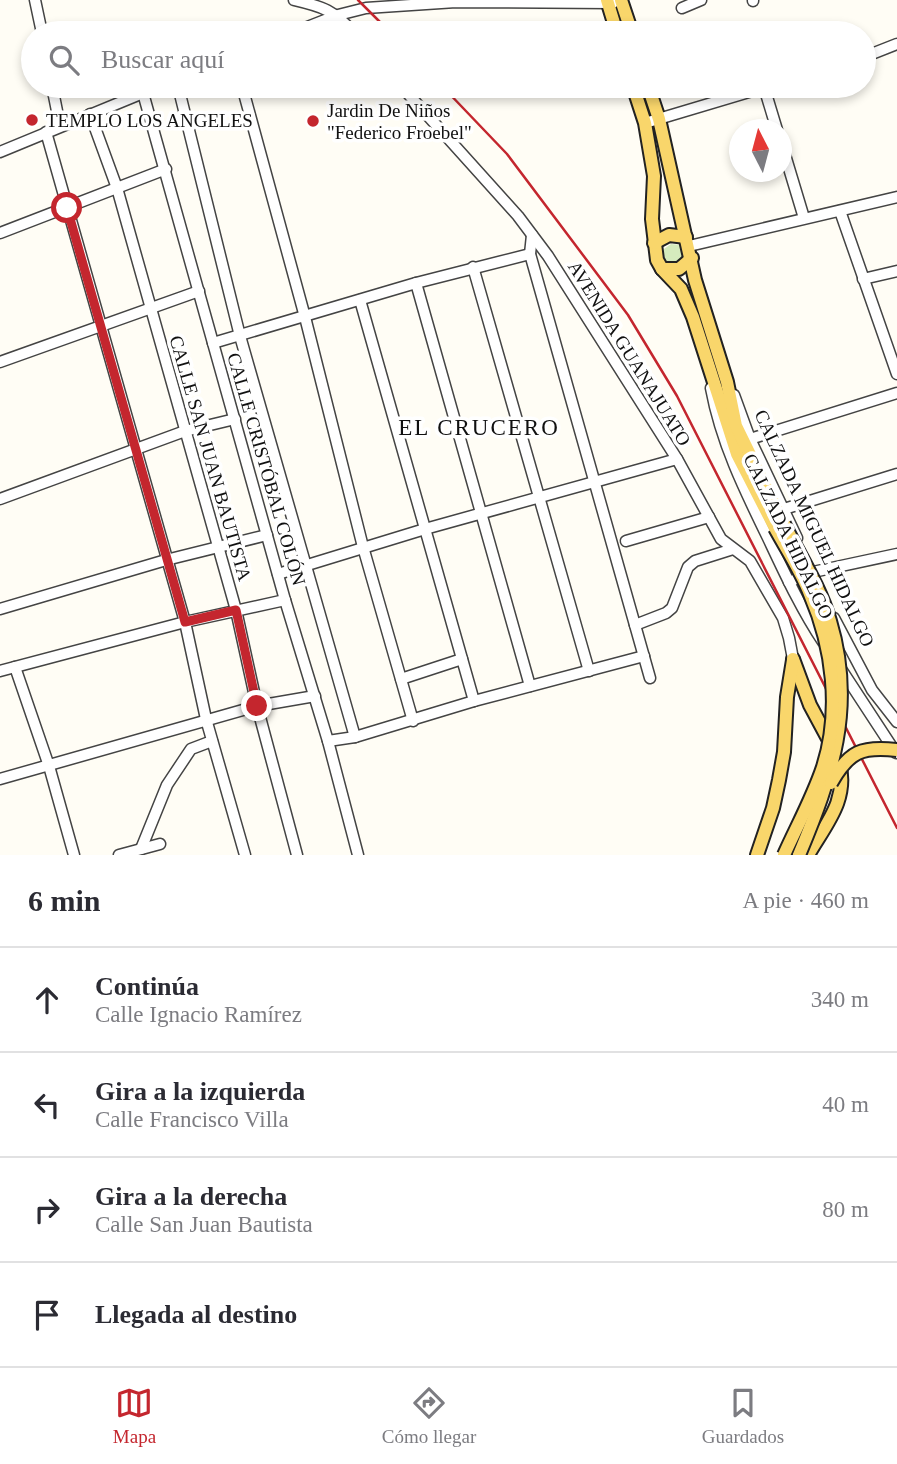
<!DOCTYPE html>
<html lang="es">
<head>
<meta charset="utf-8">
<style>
  :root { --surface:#fff; --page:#f7f7f7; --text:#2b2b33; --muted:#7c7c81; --line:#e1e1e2; --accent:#c4262e }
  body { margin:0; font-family:Georgia,serif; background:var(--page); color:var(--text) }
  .compass { position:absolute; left:729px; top:119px; width:63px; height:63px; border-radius:50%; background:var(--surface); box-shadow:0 4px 10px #0003; rotate:354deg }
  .stop { position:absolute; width:21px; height:21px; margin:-16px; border:5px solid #c4262e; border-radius:50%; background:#fff }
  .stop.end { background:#c4262e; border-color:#fff; box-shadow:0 2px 7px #0008 }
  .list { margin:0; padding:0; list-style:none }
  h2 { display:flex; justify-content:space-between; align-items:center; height:91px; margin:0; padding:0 28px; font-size:30px }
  h2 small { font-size:23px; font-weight:400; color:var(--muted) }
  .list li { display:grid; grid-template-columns:46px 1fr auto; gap:21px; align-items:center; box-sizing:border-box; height:105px; padding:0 28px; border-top:2px solid var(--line) }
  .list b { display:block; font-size:26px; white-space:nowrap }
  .list p { margin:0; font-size:23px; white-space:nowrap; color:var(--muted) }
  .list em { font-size:23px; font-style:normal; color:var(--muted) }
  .icon { flex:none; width:38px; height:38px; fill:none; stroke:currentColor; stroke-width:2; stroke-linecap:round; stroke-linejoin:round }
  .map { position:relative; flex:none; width:897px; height:855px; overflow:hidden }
  .search { position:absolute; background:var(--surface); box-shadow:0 4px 10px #0003; left:21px; right:21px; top:21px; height:77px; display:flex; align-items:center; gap:18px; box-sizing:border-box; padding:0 24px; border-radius:38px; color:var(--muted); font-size:26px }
  .sheet { height:511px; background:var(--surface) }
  nav { display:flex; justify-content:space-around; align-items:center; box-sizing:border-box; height:98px; border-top:2px solid var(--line); background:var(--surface); font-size:19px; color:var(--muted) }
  nav a { display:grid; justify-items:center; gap:4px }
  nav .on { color:var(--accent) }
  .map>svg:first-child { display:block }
  .green { fill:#d5ebbd }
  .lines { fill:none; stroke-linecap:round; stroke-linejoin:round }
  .minor-casing { stroke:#444; stroke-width:13 }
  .major-casing { stroke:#222; stroke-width:16 }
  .minor { stroke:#fff; stroke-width:10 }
  .major { stroke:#f9d66b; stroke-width:12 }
  .rail { stroke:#c4262e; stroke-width:2.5 }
  .major-bridge-casing { stroke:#222; stroke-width:16; stroke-linecap:butt }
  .major-bridge { stroke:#f9d66b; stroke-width:12 }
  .route { stroke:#c4262e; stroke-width:9 }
  .poi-dot { fill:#c4262e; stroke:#fff; stroke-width:2.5 }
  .labels { text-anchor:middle; stroke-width:7; stroke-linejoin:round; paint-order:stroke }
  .poi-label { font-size:19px; fill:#111; stroke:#fff; text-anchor:start }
  .street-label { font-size:19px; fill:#111; stroke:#fff }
  .quarter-label { font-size:23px; letter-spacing:2px; fill:#111; stroke:#fff }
</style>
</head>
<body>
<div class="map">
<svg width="897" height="855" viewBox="0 0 897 855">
  <rect width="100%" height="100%" fill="#fffdf5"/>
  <polygon class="green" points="671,244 681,245 686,253 682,265 666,263 663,254 664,249"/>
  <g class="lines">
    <defs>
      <g id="minor">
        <polyline points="35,0 42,33"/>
        <path d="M 294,0 C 324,7 333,10 354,33"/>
        <polyline points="753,0 753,1"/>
        <polyline points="682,8 701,0"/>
        <polyline points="292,33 338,15 366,8 456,2 613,3"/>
        <polyline points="864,57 897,44"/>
        <polyline points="52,86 60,126"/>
        <polyline points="178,86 240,336 355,737"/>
        <polyline points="242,86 305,317 363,547 413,721"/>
        <polyline points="401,86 518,216 548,256 677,459 721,539 750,561 783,618 789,638 793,659"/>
        <polyline points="764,87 777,130"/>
        <polyline points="143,93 285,600 328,741 358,855"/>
        <polyline points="90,114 117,188 236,610 257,706 297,855"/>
        <polyline points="645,123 769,86"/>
        <polyline points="46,132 185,622 206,719 245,855"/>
        <polyline points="782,145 804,218"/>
        <polyline points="0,152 160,86"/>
        <polyline points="840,211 897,374"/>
        <polyline points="0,233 166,169"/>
        <polyline points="532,235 530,254 650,678"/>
        <polyline points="689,246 897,197"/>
        <polyline points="473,267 589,671"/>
        <polyline points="863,279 897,271"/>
        <polyline points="416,283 530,686"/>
        <polyline points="360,300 474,701"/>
        <polyline points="213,343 416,283 530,254"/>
        <polyline points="0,362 199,291"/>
        <path d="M 711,388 C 721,442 744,489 768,538 C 785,574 801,609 823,642"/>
        <polyline points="734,395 750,439 797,538"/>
        <polyline points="750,439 897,393"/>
        <polyline points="0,499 185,431 235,419"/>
        <polyline points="784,509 897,474"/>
        <polyline points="626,541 709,517"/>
        <polyline points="278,574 425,529 677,459"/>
        <polyline points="789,582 813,572 897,554"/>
        <polyline points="0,609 166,560 267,535"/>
        <polyline points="834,618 872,690 897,722"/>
        <polyline points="635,625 666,613 672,608 688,567 695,561 733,549"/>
        <polyline points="839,666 896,753"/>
        <polyline points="15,667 49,766 74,855"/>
        <polyline points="0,671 185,622 285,600"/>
        <polyline points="401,679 462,659"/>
        <polyline points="328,741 355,737 474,701 644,656"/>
        <polyline points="0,779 257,706 315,696"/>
        <polyline points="141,849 167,785 191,749 212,741"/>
        <polyline points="119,855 160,844"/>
      </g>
      <g id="major">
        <polyline points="607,0 617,33"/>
        <polyline points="621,0 632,33"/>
        <polyline points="633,86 645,123 654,176 652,219 657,260 662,269 681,289 693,317 737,454 775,528"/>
        <polyline points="648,86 659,119 695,280 727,382 736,426 784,524"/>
        <polyline points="654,243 669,235 686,237"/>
        <polyline points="662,269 679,269 692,258"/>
        <polyline points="793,659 810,705 832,746"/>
        <polyline points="757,855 773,808 779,780 784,752 787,697 793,660"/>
        <path d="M 808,855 C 825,825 849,800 839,763"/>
      </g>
    </defs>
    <use href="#minor" class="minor-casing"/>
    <use href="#major" class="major-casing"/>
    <use href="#minor" class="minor"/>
    <use href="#major" class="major"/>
    <g class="rail">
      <polyline points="358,0 391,33"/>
      <polyline points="442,86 507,154 628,315 677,396 897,828"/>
    </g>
    <defs>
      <g id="major-bridge">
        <path d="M 784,524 C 800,556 820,587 830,621 C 856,707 832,776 799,855"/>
        <path d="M 775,528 C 787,550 801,571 810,594 C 833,647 841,711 823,767 C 813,797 797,826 784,855"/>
        <path d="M 831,783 C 849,751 862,746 897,750"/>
      </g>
    </defs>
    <use href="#major-bridge" class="major-bridge-casing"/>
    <use href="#major-bridge" class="major-bridge"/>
  </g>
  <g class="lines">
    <polyline class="route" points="67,208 185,622 236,610 257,706"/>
  </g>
  <g class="poi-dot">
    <circle cx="32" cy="120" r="7"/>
    <circle cx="313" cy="121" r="7"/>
  </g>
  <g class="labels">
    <g class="poi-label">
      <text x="327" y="117">Jardin De Niños<tspan x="327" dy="22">"Federico Froebel"</tspan></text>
      <text x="46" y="127">TEMPLO LOS ANGELES</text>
    </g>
    <g class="street-label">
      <text transform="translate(630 353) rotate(58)" y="7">AVENIDA GUANAJUATO</text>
      <text transform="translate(211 458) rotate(74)" y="7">CALLE SAN JUAN BAUTISTA</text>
      <text transform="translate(267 469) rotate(74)" y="7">CALLE CRISTÓBAL COLÓN</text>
      <text transform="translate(815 528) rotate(65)" y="7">CALZADA MIGUEL HIDALGO</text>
      <text transform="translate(789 536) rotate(64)" y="7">CALZADA HIDALGO</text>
    </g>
    <g class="quarter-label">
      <text x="479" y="435">EL CRUCERO</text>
    </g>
  </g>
</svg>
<svg class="compass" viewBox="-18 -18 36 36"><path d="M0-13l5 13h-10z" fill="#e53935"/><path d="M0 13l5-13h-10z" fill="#7c7c81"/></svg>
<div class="stop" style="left:67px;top:208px"></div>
<div class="stop end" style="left:257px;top:706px"></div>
<div class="search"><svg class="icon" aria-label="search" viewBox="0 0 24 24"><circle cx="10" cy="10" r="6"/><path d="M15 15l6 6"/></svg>Buscar aquí</div>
</div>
<section class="sheet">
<h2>6 min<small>A pie · 460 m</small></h2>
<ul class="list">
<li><svg class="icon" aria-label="ahead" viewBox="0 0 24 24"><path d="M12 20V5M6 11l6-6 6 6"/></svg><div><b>Continúa</b><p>Calle Ignacio Ramírez</p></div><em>340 m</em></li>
<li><svg class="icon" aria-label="left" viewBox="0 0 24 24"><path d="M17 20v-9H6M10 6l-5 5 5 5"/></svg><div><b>Gira a la izquierda</b><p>Calle Francisco Villa</p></div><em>40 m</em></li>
<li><svg class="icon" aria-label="right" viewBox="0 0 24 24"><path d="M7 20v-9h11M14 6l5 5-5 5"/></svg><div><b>Gira a la derecha</b><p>Calle San Juan Bautista</p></div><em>80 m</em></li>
<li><svg class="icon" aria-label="arrive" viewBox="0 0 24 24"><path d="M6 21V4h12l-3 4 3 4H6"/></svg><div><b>Llegada al destino</b></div></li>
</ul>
</section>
<nav>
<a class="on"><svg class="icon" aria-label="map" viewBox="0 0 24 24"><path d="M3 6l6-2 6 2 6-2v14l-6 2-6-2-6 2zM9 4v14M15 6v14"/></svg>Mapa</a>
<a><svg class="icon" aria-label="directions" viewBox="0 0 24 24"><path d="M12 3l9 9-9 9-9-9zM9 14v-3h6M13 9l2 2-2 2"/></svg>Cómo llegar</a>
<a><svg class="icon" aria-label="saved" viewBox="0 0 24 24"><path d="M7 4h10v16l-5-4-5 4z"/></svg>Guardados</a>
</nav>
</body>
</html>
